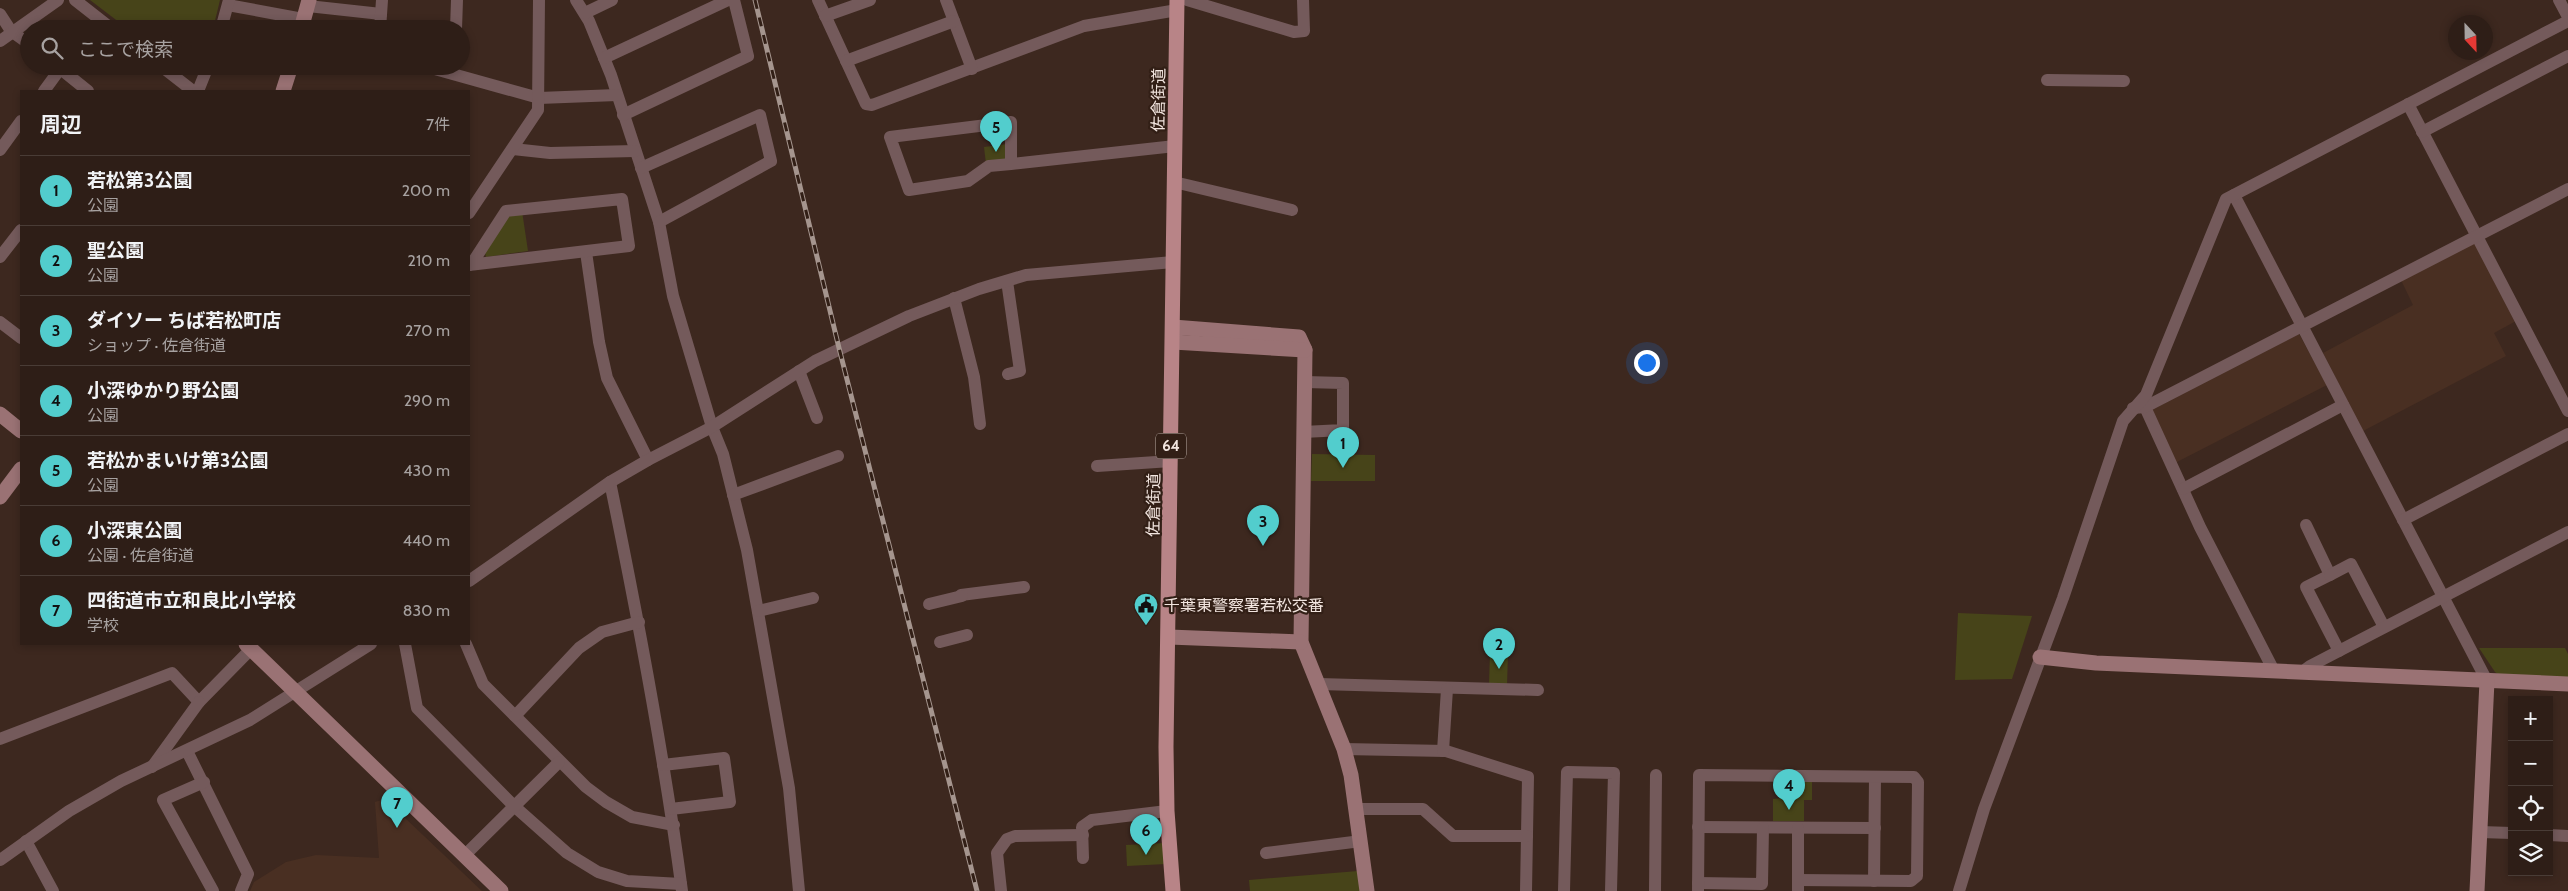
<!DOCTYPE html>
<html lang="ja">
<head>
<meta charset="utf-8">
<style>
  :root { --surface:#2e1e17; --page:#3a2b24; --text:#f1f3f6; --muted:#a7a2a1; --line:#493c36; --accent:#52cdcd }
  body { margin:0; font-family:Cabin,"Noto Sans JP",sans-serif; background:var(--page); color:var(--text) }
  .controls { position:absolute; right:15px; bottom:15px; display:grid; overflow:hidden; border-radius:0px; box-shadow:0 2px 8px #0003 }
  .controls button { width:45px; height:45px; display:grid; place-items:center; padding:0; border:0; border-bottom:1px solid var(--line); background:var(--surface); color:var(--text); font:25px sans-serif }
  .compass { position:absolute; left:2448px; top:15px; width:45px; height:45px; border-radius:50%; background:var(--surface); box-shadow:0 2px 8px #0003; rotate:158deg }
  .you { position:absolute; left:1646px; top:362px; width:18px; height:18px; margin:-12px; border:4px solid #fff; border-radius:50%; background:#1a73e8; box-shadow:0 0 0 8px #1a73e833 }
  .badge { display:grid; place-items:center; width:32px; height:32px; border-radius:50%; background:var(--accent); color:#111; font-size:16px; font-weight:700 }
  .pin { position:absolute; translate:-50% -41px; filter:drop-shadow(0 1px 2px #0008) }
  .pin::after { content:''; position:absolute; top:26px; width:18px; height:15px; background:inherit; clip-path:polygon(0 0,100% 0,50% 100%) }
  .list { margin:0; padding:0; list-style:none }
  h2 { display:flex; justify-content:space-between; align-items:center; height:65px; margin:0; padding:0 20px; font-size:21px }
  h2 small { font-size:16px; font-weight:400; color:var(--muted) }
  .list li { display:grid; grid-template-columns:32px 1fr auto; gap:15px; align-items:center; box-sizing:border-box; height:70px; padding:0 20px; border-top:1px solid var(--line) }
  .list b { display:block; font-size:19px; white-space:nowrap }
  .list p { margin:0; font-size:16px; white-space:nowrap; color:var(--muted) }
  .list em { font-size:16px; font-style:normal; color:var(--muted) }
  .icon { flex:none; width:28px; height:28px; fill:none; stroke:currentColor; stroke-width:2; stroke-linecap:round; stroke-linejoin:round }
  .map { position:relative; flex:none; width:2568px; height:891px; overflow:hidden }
  .search { position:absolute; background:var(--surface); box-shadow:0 2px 8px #0003; left:20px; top:20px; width:450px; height:55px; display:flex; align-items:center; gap:12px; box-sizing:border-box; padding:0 18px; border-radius:28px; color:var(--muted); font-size:19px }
  .panel { position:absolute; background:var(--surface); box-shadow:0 2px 8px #0003; left:20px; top:90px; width:450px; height:555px; border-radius:0px }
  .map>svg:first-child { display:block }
  .built { fill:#492f22 }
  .green { fill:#474419 }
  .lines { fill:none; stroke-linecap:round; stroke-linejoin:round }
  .street { stroke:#745a5b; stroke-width:12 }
  .secondary { stroke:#9a7274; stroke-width:15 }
  .primary { stroke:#b88487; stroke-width:15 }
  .rail-casing { stroke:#a5958e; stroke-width:5 }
  .rail { stroke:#321f16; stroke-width:3; stroke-dasharray:9; stroke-linecap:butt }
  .labels { text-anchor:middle; stroke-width:4.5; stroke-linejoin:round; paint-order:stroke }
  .shield { fill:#321f16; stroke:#b8aaa3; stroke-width:1 }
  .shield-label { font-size:15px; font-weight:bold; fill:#f2e5df }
  .street-label { font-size:16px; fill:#f2e5df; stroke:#321f16 }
  .poi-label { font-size:16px; fill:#f2e5df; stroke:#321f16; text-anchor:start }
</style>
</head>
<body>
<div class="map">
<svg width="2568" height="891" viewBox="0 0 2568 891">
  <rect width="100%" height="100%" fill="#3d281f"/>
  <g class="built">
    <polygon points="2475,241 2516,321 2494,333 2506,356 2363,431 2323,353 2413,305 2401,280"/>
    <polygon points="2299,334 2327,385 2175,463 2150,411"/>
    <polygon points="385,799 482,891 250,891 254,882 286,862 316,855 379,858 375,802"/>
  </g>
  <g class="green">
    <polygon points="90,0 220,0 213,29 128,29"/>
    <polygon points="1007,144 1005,161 986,164 984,147"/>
    <polygon points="522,211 528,251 486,257 484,248 506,216"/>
    <polygon points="1312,454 1375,455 1375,481 1311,481"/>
    <polygon points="1958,613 2032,616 2012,679 1955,680"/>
    <polygon points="2479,648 2565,648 2568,654 2568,678 2501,677 2495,672"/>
    <polygon points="1490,653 1508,654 1507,685 1489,684"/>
    <polygon points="1781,779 1812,780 1812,800 1804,800 1804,821 1773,821 1773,799 1781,798"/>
    <polygon points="1165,843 1166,864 1127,866 1126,845"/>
    <polygon points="1358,871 1360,891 1250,891 1249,880"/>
  </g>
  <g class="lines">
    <g class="street">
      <polyline points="75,0 112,29"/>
      <polyline points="576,0 589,21 611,75 659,222 673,296 712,427 723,454 747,550 789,788 799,891"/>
      <polyline points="818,0 866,104 872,105 1084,26 1177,10"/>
      <polyline points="946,0 972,69"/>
      <polyline points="1187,0 1294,32 1304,31 1303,0"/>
      <polyline points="2559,0 2568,17"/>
      <polyline points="228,5 303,19"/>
      <polyline points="308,6 381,14"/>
      <polyline points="585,13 612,0"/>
      <polyline points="0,14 11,31 29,44"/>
      <polyline points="825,16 870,0"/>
      <polyline points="221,29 229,0"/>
      <polyline points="380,29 382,0"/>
      <polyline points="456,29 457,0"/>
      <polyline points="0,41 58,0"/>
      <polyline points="604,58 728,0"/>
      <polyline points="846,61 954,21"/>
      <polyline points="57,66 88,91"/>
      <polyline points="161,66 193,91"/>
      <polyline points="424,66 539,98 617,95"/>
      <polyline points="2047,80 2124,81"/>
      <polyline points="44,91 60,69"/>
      <polyline points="198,91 208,66"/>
      <polyline points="2408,104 2568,411"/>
      <polyline points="623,115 748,56 734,0"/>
      <polyline points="2422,132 2568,56"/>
      <polyline points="513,149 550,153 635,151"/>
      <polyline points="0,150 21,121"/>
      <polyline points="1011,164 1011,122 890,137 909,190 968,181 989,166 1011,164 1175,146"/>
      <polyline points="641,168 760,115 771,161 659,222"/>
      <polyline points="1174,182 1292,210"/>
      <polyline points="2234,195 2487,681"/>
      <polyline points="469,213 538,110 539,0"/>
      <polyline points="586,252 599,342 607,378 648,460"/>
      <polyline points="0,257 21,230"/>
      <polyline points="469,265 629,246 622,199 506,211 471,265"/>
      <polyline points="1007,281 1020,371 1008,374"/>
      <polyline points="954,298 974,377 980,424"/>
      <polyline points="0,322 21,338"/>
      <polyline points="799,371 817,418"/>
      <polyline points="2145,407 2200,527 2274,671"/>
      <polyline points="2133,408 2145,407 2568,189"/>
      <polyline points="1303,432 1343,430 1343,383 1305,382"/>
      <polyline points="1097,466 1171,461"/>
      <path d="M 610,482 C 638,618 664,754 682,891"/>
      <polyline points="2183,489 2343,405"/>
      <polyline points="733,495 838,456"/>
      <polyline points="2403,520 2568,434"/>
      <polyline points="2306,525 2330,575 2306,587 2339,651"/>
      <polyline points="2330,575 2351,564 2384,627"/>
      <polyline points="469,581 610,482 648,460 712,427 815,361 909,316 979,289 1026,275 1173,262"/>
      <polyline points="961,595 1024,587"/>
      <polyline points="929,604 962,596"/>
      <polyline points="758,611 813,598"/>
      <polyline points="940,642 967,635"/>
      <polyline points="405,644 417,708 514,806 567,853 598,872 627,881 681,884"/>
      <polyline points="466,644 483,684 586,787 606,802 632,817 674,825"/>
      <polyline points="2302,672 2310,666 2568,532"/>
      <polyline points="1319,684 1538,690"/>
      <polyline points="515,716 579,648 602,632 639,622"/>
      <polyline points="0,739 172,673 199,702 251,649"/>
      <polyline points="1344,749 1446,751 1528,777 1526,891"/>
      <polyline points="187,751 248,874 241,891"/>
      <polyline points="1443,751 1447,689"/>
      <polyline points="663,765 724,758 730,802 671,809"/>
      <polyline points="152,767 199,702"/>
      <polyline points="204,782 163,800 213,891"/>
      <polyline points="1355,809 1423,809 1453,836 1527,836"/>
      <polyline points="1698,827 1875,828"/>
      <polyline points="2480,832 2512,833"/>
      <polyline points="2549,835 2568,836"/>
      <polyline points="26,841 53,891"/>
      <polyline points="1266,853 1361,841"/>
      <polyline points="464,856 559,762"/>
      <polyline points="1083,858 1082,827 1092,820 1167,811"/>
      <polyline points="0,860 69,811 121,781 250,720 371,644"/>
      <polyline points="1874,881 1875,777"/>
      <polyline points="1698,883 1762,884 1763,828"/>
      <polyline points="1001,891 997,853 1007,839 1015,836 1083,835"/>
      <polyline points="1564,891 1567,772 1614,773 1611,891"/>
      <polyline points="1655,891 1656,775"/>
      <polyline points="1698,891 1699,775 1914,777 1918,782 1917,876 1911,881 1798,880"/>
      <polyline points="1798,891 1798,828"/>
      <polyline points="1959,891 1984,809 2063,598 2123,421 2146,395 2226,199 2568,21"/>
    </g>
    <g class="secondary">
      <polyline points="301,29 309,0"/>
      <polyline points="283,91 291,66"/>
      <polyline points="1173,327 1299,337 1305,350 1301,642 1344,749 1351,775 1367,891"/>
      <polyline points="1173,342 1305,350"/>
      <polyline points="0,414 21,431"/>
      <polyline points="0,497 21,469"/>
      <polyline points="1169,637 1301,642"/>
      <polyline points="246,644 501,891"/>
      <polyline points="2040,657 2096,663 2568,684"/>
      <polyline points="2477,891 2487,681"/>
    </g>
    <polyline class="primary" points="1173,891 1167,811 1166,747 1177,0"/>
    <defs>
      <polyline id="rail" points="755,0 839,348 977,891"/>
    </defs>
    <use href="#rail" class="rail-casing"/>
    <use href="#rail" class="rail"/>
  </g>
  <defs>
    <symbol id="civic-pin" viewBox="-11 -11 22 30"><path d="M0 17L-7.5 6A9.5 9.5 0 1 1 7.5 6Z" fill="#52cdcd" stroke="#321f16"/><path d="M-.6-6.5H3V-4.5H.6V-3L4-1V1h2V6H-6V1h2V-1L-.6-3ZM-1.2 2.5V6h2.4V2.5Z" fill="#111"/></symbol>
  </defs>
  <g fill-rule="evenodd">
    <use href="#civic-pin" x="1132" y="591" width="28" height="38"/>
  </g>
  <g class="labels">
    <rect class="shield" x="1156" y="433.5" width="30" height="25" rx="4"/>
    <g class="shield-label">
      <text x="1171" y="451">64</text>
    </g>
    <g class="street-label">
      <text transform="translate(1158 100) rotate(-89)" y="6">佐倉街道</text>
      <text transform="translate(1153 505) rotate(-89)" y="6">佐倉街道</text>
    </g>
    <g class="poi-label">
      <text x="1164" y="611">千葉東警察署若松交番</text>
    </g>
  </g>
</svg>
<div class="controls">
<button>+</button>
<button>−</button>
<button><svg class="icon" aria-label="locate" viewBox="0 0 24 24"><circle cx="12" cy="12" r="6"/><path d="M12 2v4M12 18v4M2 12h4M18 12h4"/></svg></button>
<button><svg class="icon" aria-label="layers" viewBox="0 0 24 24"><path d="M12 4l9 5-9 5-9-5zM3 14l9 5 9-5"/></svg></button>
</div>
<svg class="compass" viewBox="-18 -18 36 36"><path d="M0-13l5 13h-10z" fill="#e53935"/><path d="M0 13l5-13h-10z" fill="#a7a2a1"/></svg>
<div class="you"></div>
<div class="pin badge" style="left:1343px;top:468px">1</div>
<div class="pin badge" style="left:1499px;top:669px">2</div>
<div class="pin badge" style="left:1263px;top:546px">3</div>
<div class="pin badge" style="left:1789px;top:810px">4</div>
<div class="pin badge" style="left:996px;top:152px">5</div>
<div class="pin badge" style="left:1146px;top:855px">6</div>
<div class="pin badge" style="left:397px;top:828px">7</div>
<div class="search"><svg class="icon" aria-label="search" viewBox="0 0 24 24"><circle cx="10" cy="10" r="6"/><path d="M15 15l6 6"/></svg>ここで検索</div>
<section class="panel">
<h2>周辺<small>7件</small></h2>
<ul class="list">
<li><span class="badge">1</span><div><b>若松第3公園</b><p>公園</p></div><em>200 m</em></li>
<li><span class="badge">2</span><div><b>聖公園</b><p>公園</p></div><em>210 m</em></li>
<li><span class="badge">3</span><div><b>ダイソー ちば若松町店</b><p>ショップ · 佐倉街道</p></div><em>270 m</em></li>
<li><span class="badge">4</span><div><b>小深ゆかり野公園</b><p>公園</p></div><em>290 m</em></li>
<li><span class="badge">5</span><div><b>若松かまいけ第3公園</b><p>公園</p></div><em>430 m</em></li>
<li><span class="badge">6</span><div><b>小深東公園</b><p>公園 · 佐倉街道</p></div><em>440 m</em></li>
<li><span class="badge">7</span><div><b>四街道市立和良比小学校</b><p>学校</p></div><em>830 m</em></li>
</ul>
</section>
</div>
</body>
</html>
